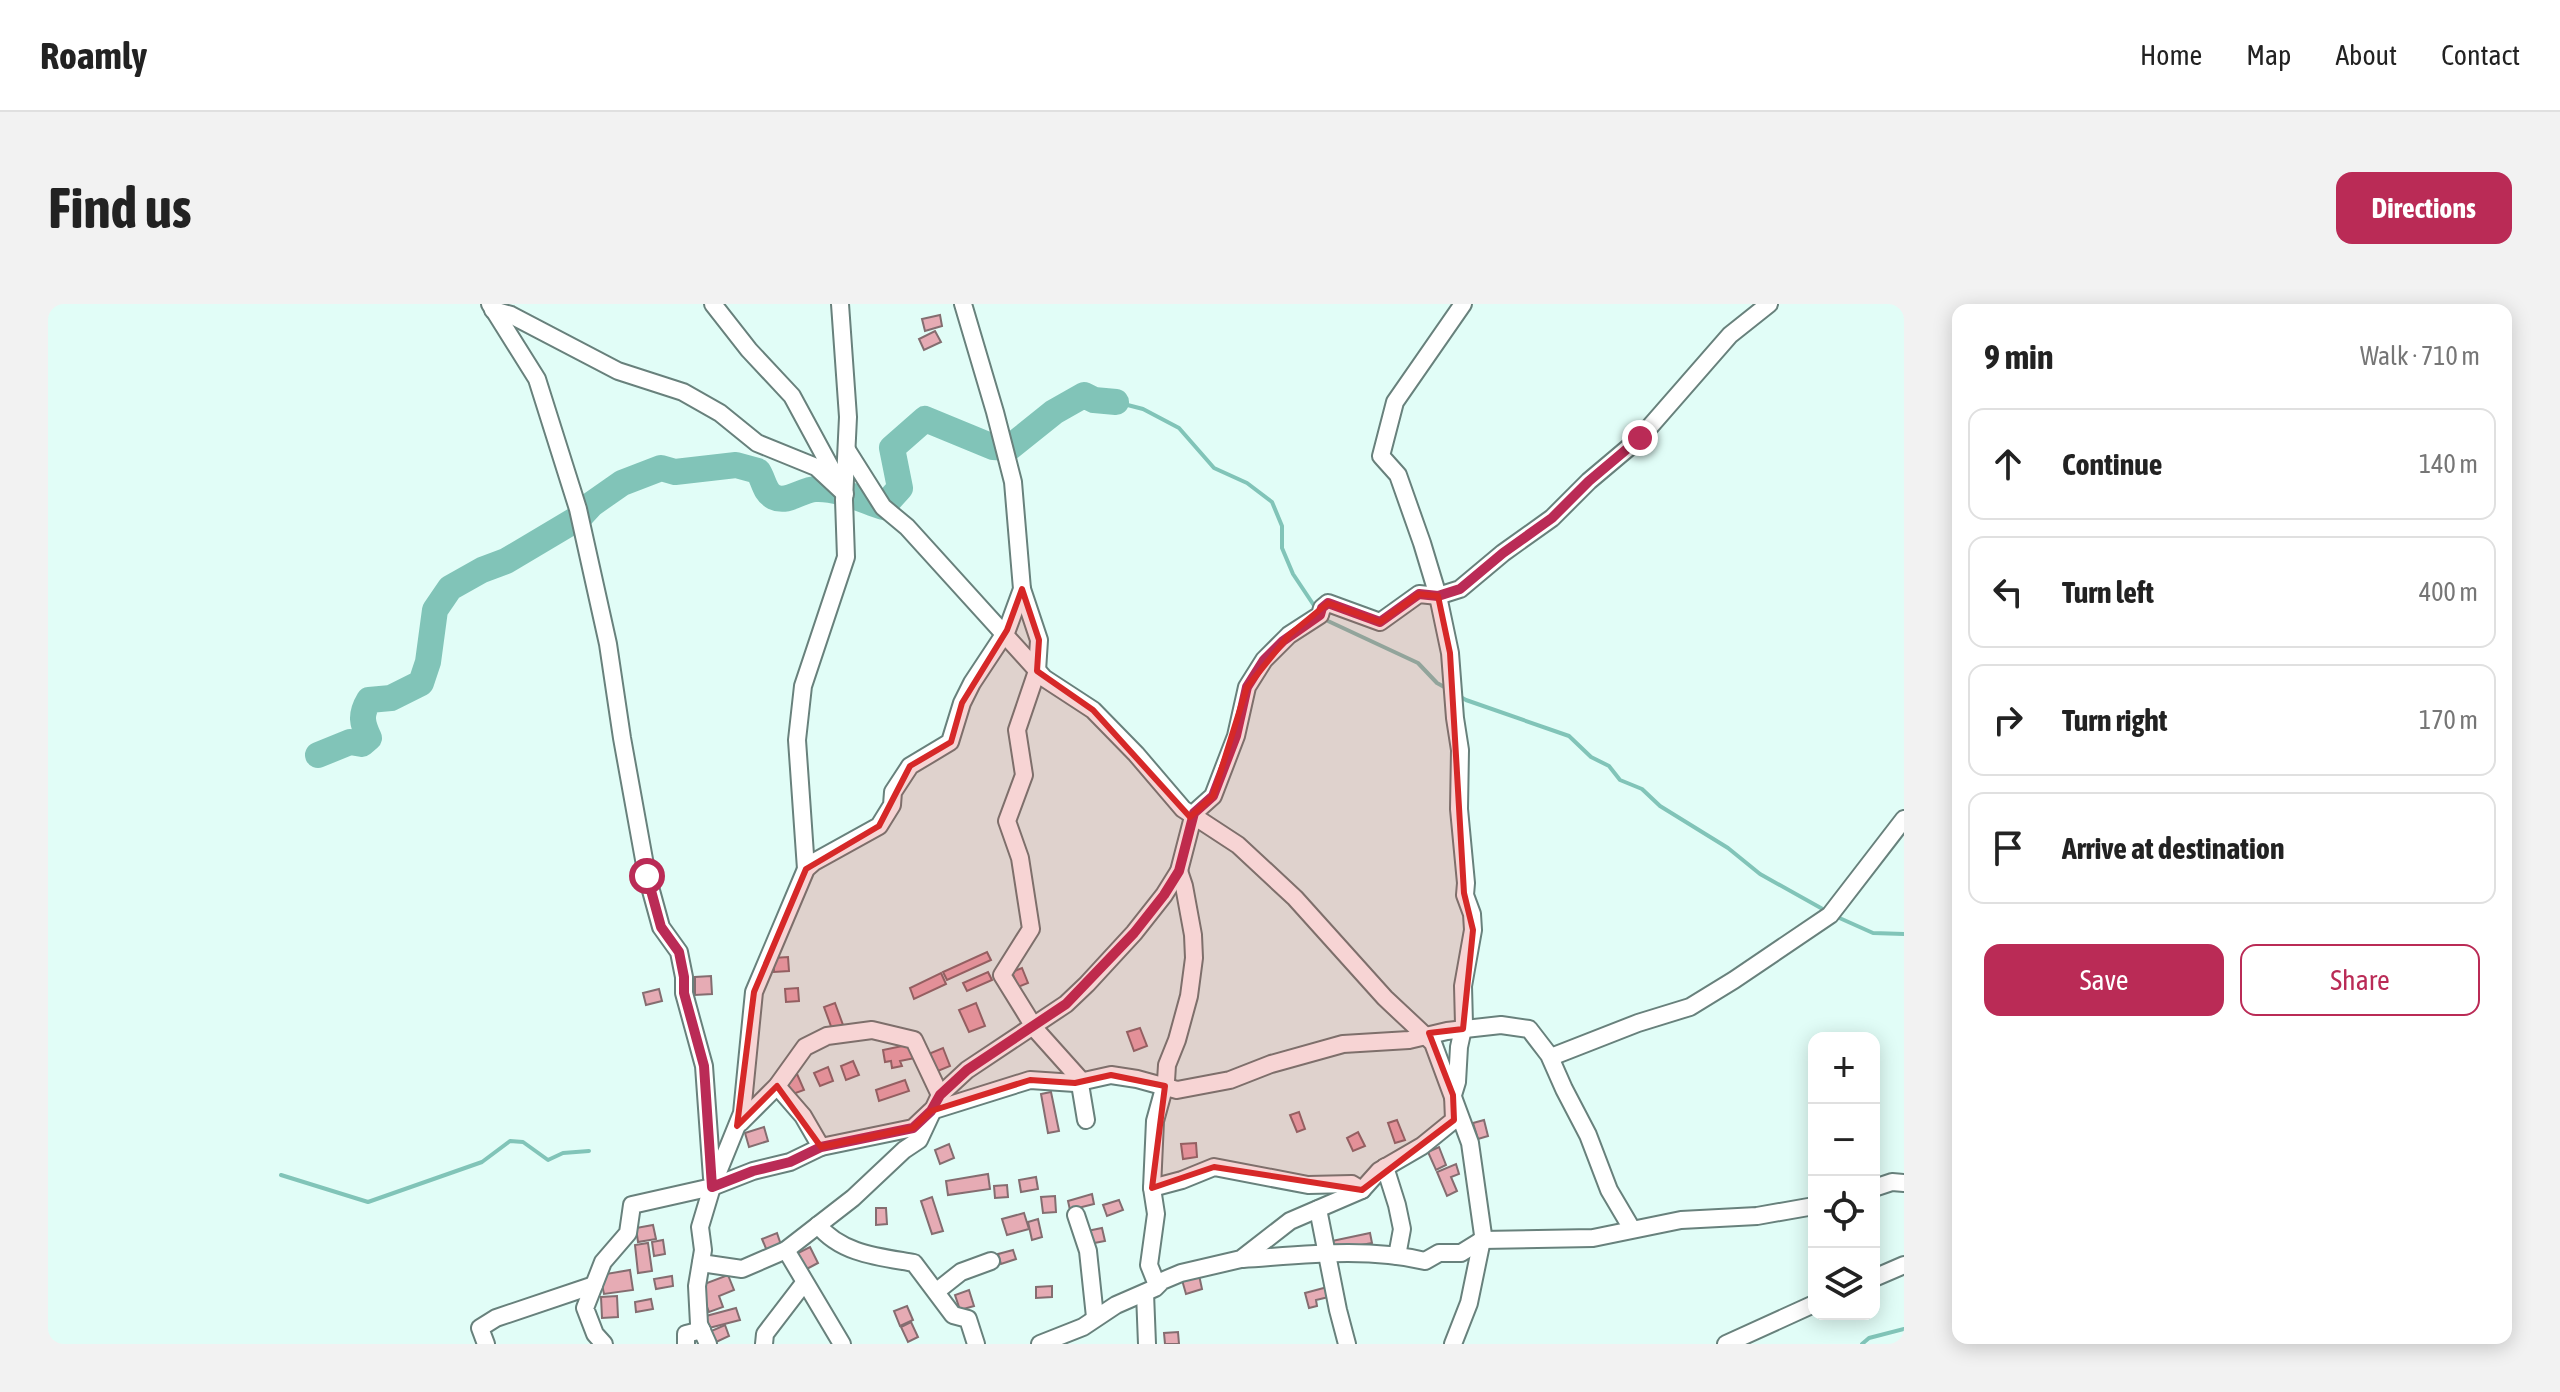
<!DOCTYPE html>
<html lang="en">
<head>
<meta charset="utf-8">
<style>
  :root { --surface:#fff; --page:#f2f2f2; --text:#222; --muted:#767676; --line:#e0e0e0; --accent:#ba2b56 }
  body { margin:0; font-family:"Asap Condensed",sans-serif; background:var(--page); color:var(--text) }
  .controls { position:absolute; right:24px; bottom:24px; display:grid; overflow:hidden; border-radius:16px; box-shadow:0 4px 20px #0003 }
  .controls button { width:72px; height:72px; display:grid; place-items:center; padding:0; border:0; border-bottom:2px solid var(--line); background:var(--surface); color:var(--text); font:40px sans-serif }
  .stop { position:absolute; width:24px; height:24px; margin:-18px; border:6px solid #ba2b56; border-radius:50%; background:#fff }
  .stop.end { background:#ba2b56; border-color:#fff; box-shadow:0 2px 8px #0008 }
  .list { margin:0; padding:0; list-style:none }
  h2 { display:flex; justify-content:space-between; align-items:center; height:104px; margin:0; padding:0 32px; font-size:34px }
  h2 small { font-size:26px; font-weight:400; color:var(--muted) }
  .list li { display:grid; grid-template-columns:52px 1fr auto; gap:24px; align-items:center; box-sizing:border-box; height:112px; margin:0 16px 16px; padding:0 16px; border:2px solid var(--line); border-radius:16px }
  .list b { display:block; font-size:30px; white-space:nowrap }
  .list em { font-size:26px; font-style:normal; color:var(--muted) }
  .actions { display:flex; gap:16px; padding:24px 32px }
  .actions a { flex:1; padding:18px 0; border:2px solid var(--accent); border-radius:16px; text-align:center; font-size:28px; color:var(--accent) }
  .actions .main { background:var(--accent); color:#fff }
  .icon { flex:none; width:44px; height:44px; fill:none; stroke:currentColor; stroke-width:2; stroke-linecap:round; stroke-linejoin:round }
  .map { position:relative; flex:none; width:1856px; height:1040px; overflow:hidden; border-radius:16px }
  header { display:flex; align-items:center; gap:48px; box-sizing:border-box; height:112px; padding:0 40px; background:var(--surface); border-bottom:2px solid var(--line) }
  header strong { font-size:38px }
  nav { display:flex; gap:44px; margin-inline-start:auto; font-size:28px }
  .intro { display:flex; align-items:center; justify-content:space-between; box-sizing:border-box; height:192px; padding:0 48px }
  h1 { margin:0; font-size:56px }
  .button { padding:20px 36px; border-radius:16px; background:var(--accent); color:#fff; font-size:28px; font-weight:700 }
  main { display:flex; gap:48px; padding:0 48px }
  aside { flex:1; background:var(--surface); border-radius:16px; box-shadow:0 4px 20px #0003 }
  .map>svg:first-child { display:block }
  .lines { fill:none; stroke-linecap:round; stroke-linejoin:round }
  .stream { stroke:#81c4b8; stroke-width:4 }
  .river { stroke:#81c4b8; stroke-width:26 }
  .building { fill:#e6abb4; stroke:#846d70; stroke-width:2 }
  .street-casing { stroke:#68817c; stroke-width:20 }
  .street { stroke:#fff; stroke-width:16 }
  .route { stroke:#ba2b56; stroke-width:10 }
  .marked { fill:#d62828; fill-opacity:0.2; stroke:#d62828; stroke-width:6; stroke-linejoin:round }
</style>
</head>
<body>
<header>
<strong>Roamly</strong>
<nav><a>Home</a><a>Map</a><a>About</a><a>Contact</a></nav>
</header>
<div class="intro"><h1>Find us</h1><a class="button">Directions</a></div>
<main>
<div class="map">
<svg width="1856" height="1040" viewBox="0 0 1856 1040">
  <rect width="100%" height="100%" fill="#e1fdf7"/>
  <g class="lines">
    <g class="stream">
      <polyline points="1068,98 1095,105 1131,124 1166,164 1199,179 1224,198 1234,222 1234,244 1245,270 1267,303"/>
      <polyline points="1276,313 1280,317 1370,359 1389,379 1398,384"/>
      <polyline points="1409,391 1418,396 1521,432 1543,453 1561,462 1572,476 1594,485 1612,502 1680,544 1712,570 1780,608"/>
      <polyline points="1787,612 1825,629 1856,630"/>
      <polyline points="233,871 320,898 434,858 462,837 475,838 500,856 515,849 541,847"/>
      <polyline points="1814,1040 1821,1034 1856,1025"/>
    </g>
    <path class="river" d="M 270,451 L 302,438 L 314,440 L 321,434 C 314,419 312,411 321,396 L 343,394 L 373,379 L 380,358 L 387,306 L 402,284 L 434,266 L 458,257 L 532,213 L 544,200 L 574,179 L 613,164 L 627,168 L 688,161 L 710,167 C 716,176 716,188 726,193 C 740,200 754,185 768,185 C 790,184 814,196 835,203 L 852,184 L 844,144 L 877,115 L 945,143 L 961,144 L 1006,108 L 1036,91 L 1046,96 L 1068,98"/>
  </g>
  <g class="building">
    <polygon points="892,11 894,22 877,27 874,15"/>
    <polygon points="887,27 893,38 876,46 871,35"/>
    <polygon points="939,648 943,656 899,676 895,668"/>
    <polygon points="740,653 741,667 726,668 725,654"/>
    <polygon points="974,664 980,679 970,683 964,668"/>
    <polygon points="940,668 944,676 919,687 915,679"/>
    <polygon points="893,669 898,680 866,695 862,684"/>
    <polygon points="663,672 664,690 647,691 647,673"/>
    <polygon points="750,684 751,697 738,698 737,685"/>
    <polygon points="611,685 614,697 598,701 595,689"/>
    <polygon points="787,699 795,721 784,725 776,703"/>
    <polygon points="928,699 937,722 921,728 911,706"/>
    <polygon points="1092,724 1099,742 1086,747 1079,728"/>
    <polygon points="864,740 867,754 852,757 854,762 844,764 843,757 837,758 835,746"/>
    <polygon points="895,744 902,762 885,769 878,751"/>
    <polygon points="805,757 811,771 798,776 793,762"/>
    <polygon points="780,763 785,777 772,782 766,769"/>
    <polygon points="749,770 756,786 742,791 736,775"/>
    <polygon points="857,776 861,787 831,797 828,786"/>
    <polygon points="1003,788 1011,827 1000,829 993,790"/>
    <polygon points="1251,808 1257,825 1249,828 1242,811"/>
    <polygon points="1349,816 1357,836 1347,839 1340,819"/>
    <polygon points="1436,816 1440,832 1430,835 1425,819"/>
    <polygon points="716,823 720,837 701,843 697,829"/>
    <polygon points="1310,828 1317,842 1305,847 1299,834"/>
    <polygon points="1148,839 1149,853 1135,855 1133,840"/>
    <polygon points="901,840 906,854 892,860 887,846"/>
    <polygon points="1391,843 1398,861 1388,866 1380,848"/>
    <polygon points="1408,860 1411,870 1403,873 1409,887 1399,892 1389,868"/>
    <polygon points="940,870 942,885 900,891 898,877"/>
    <polygon points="988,873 990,885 973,888 971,876"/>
    <polygon points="959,881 960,893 947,894 946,882"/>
    <polygon points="1044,890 1046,900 1022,906 1020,897"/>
    <polygon points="1007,892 1008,908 995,909 993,893"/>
    <polygon points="884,893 895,927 884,930 873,897"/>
    <polygon points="1071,896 1075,906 1059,912 1055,901"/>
    <polygon points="828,904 838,904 839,920 828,921"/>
    <polygon points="976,909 981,925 959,931 954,915"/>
    <polygon points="990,915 994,933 984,936 980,918"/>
    <polygon points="605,921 608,935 590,938 588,924"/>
    <polygon points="1054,924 1057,937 1041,940 1039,927"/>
    <polygon points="729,929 733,941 719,947 714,935"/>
    <polygon points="1322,929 1324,939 1286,946 1284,937"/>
    <polygon points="615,936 617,950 606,952 604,938"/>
    <polygon points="600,939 604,967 590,969 587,941"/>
    <polygon points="762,943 770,959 755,967 746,951"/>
    <polygon points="965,946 968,955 953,960 950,950"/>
    <polygon points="582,966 585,986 556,990 552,971"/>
    <polygon points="680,971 686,986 671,992 675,1003 661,1008 651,982"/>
    <polygon points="1151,971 1154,985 1138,990 1134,976"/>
    <polygon points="624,972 625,982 608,985 606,975"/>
    <polygon points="1004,982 1004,993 988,994 988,983"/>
    <polygon points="1283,982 1285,992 1268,996 1269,1002 1261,1004 1257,989"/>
    <polygon points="921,986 926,1002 912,1006 907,991"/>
    <polygon points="569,992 570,1013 554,1014 553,993"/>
    <polygon points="603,995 605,1005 588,1008 587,998"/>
    <polygon points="859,1002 865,1016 852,1022 846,1007"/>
    <polygon points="688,1004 692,1016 661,1024 658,1012"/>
    <polygon points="863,1018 870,1033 860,1038 853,1023"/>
    <polygon points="677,1021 681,1032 666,1039 661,1028"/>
    <polygon points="1130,1028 1131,1040 1117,1040 1116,1029"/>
  </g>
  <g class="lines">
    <defs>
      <g id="street">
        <polyline points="442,0 489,75 530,205 560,340 574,434 599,572 613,623 631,648 636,673 636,689 656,762 664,874"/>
        <polyline points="665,0 701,46 744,92 790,177"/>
        <polyline points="445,6 463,11 570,67 635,88 672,109 709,139 768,163 797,190"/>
        <polyline points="799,146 835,203 859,223 996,374 1045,406 1088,450 1135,505 1190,541 1247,594 1337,694 1385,739 1422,839 1435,931 1421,999 1405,1040"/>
        <polyline points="974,285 991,336 989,367 969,426 976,471 959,517 972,554 983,625 954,671 988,726 1031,774 1038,816"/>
        <polyline points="758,565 749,436 755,382 798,253 796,196 800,113 792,0"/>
        <polyline points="1503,753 1590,719 1642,703 1686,676 1782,611 1856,515"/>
        <polyline points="729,782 755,812 773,843"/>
        <polyline points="692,819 729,782 757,743 779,732 824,726 866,736 892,791"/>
        <polyline points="1337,863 1349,901 1354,925 1349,952"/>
        <polyline points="1104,884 1134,876 1166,863 1260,881 1304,880 1314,886"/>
        <polyline points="1826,884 1844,878 1856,879"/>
        <polyline points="1270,905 1290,1006 1299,1040"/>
        <polyline points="1028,911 1040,947 1047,1013"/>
        <path d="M 770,921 C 793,950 832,953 866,959 L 905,1011 L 920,1015 L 928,1040"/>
        <polyline points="738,946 794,1040"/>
        <path d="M 1195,955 C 1255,951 1318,943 1377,957 L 1391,949 L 1413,949 L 1434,936 L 1545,934 L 1633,916 L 1709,912 L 1766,902"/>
        <polyline points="653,959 694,965 738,946 805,894 856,846 871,836 892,791 919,766 1018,700 1039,680 1086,629 1116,591 1131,567 1146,509 1165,492 1188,432 1199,383 1216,356 1241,331 1272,311 1274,304 1280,299 1332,318 1371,290 1390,292 1412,285 1455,249 1504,214 1541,177 1592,134 1682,31 1721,0"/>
        <polyline points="1826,974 1856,961"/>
        <polyline points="1109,981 1101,961 1108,910 1104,884 1107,817 1118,777 1119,761 1129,736 1141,692 1146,654 1145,631 1136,582 1131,567"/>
        <polyline points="889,987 913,968 943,957"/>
        <polyline points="1097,989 1099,1040"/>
        <polyline points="438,1040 432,1024 448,1014 546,981"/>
        <polyline points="556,1040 547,1030 537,1004 555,958 580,929 584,901 664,883 705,867 742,858 773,843 865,824 883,807 982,776 1027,779 1063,771 1089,775 1129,786 1182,776 1223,760 1295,740 1361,736 1399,727 1453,721 1481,725 1501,751 1516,785 1540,831 1561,886 1584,925"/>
        <polyline points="638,1040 638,1030 654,1026"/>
        <polyline points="660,1040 651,1020 649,982 655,946 652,923 664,883 694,809 706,688 758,565 766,558 831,522 844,501 845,488 862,462 902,438 914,399 924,379 959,326 974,285 965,178 947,108 915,0"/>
        <polyline points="716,1040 717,1030 756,979"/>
        <polyline points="992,1040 1035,1023 1068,1001 1107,984 1114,977 1133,969 1193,955 1242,917 1314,886 1331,867 1374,842 1406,816 1405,791 1409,778 1411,743 1416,720 1415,682 1425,626 1424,610 1417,591 1418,579 1411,505 1412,446 1407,414 1402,349 1390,292 1374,239 1350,171 1333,152 1347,98 1415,0"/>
        <polyline points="1678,1040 1766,1000"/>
      </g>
    </defs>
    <use href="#street" class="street-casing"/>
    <use href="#street" class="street"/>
  </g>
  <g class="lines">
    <polyline class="route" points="599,572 613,623 631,648 636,673 636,689 656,762 664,883 705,867 742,858 773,843 865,824 883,807 892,791 919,766 1018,700 1086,629 1116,591 1131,567 1146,509 1165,492 1188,432 1199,383 1216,356 1235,337 1272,311 1274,304 1280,299 1332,318 1371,290 1390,292 1412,285 1455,249 1504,214 1541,177 1592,134"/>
  </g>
  <path class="marked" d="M 974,285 L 991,336 L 989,367 L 1045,406 L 1142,513 L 1165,492 L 1199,383 L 1241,331 L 1280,299 L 1332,318 L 1371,290 L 1390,292 L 1402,349 L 1416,589 L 1425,626 L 1415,725 L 1381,729 L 1405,791 L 1406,816 L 1314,886 L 1166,863 L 1104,884 L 1117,782 L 1063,771 L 1027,779 L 982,776 L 883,807 L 865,824 L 773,843 L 729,782 L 689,822 L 706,688 L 758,565 L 831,522 L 862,462 L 903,438 L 914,399 L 959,326 Z"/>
</svg>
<div class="controls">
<button>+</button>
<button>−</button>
<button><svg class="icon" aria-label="locate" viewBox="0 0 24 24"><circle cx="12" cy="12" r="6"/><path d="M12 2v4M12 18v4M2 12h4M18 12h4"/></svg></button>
<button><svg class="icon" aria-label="layers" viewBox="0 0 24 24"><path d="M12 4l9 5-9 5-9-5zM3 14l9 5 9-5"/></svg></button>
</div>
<div class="stop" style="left:599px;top:572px"></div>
<div class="stop end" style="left:1592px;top:134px"></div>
</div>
<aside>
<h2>9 min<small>Walk · 710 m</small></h2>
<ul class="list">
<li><svg class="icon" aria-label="ahead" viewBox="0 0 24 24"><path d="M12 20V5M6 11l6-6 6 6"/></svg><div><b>Continue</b></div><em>140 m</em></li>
<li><svg class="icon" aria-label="left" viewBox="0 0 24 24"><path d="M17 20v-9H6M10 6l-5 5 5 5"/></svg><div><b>Turn left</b></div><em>400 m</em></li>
<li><svg class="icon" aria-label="right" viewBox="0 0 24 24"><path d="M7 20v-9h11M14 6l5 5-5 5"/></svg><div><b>Turn right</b></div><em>170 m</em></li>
<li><svg class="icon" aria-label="arrive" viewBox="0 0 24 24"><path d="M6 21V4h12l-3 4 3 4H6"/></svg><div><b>Arrive at destination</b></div></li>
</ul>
<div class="actions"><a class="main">Save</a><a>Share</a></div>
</aside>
</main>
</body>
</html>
